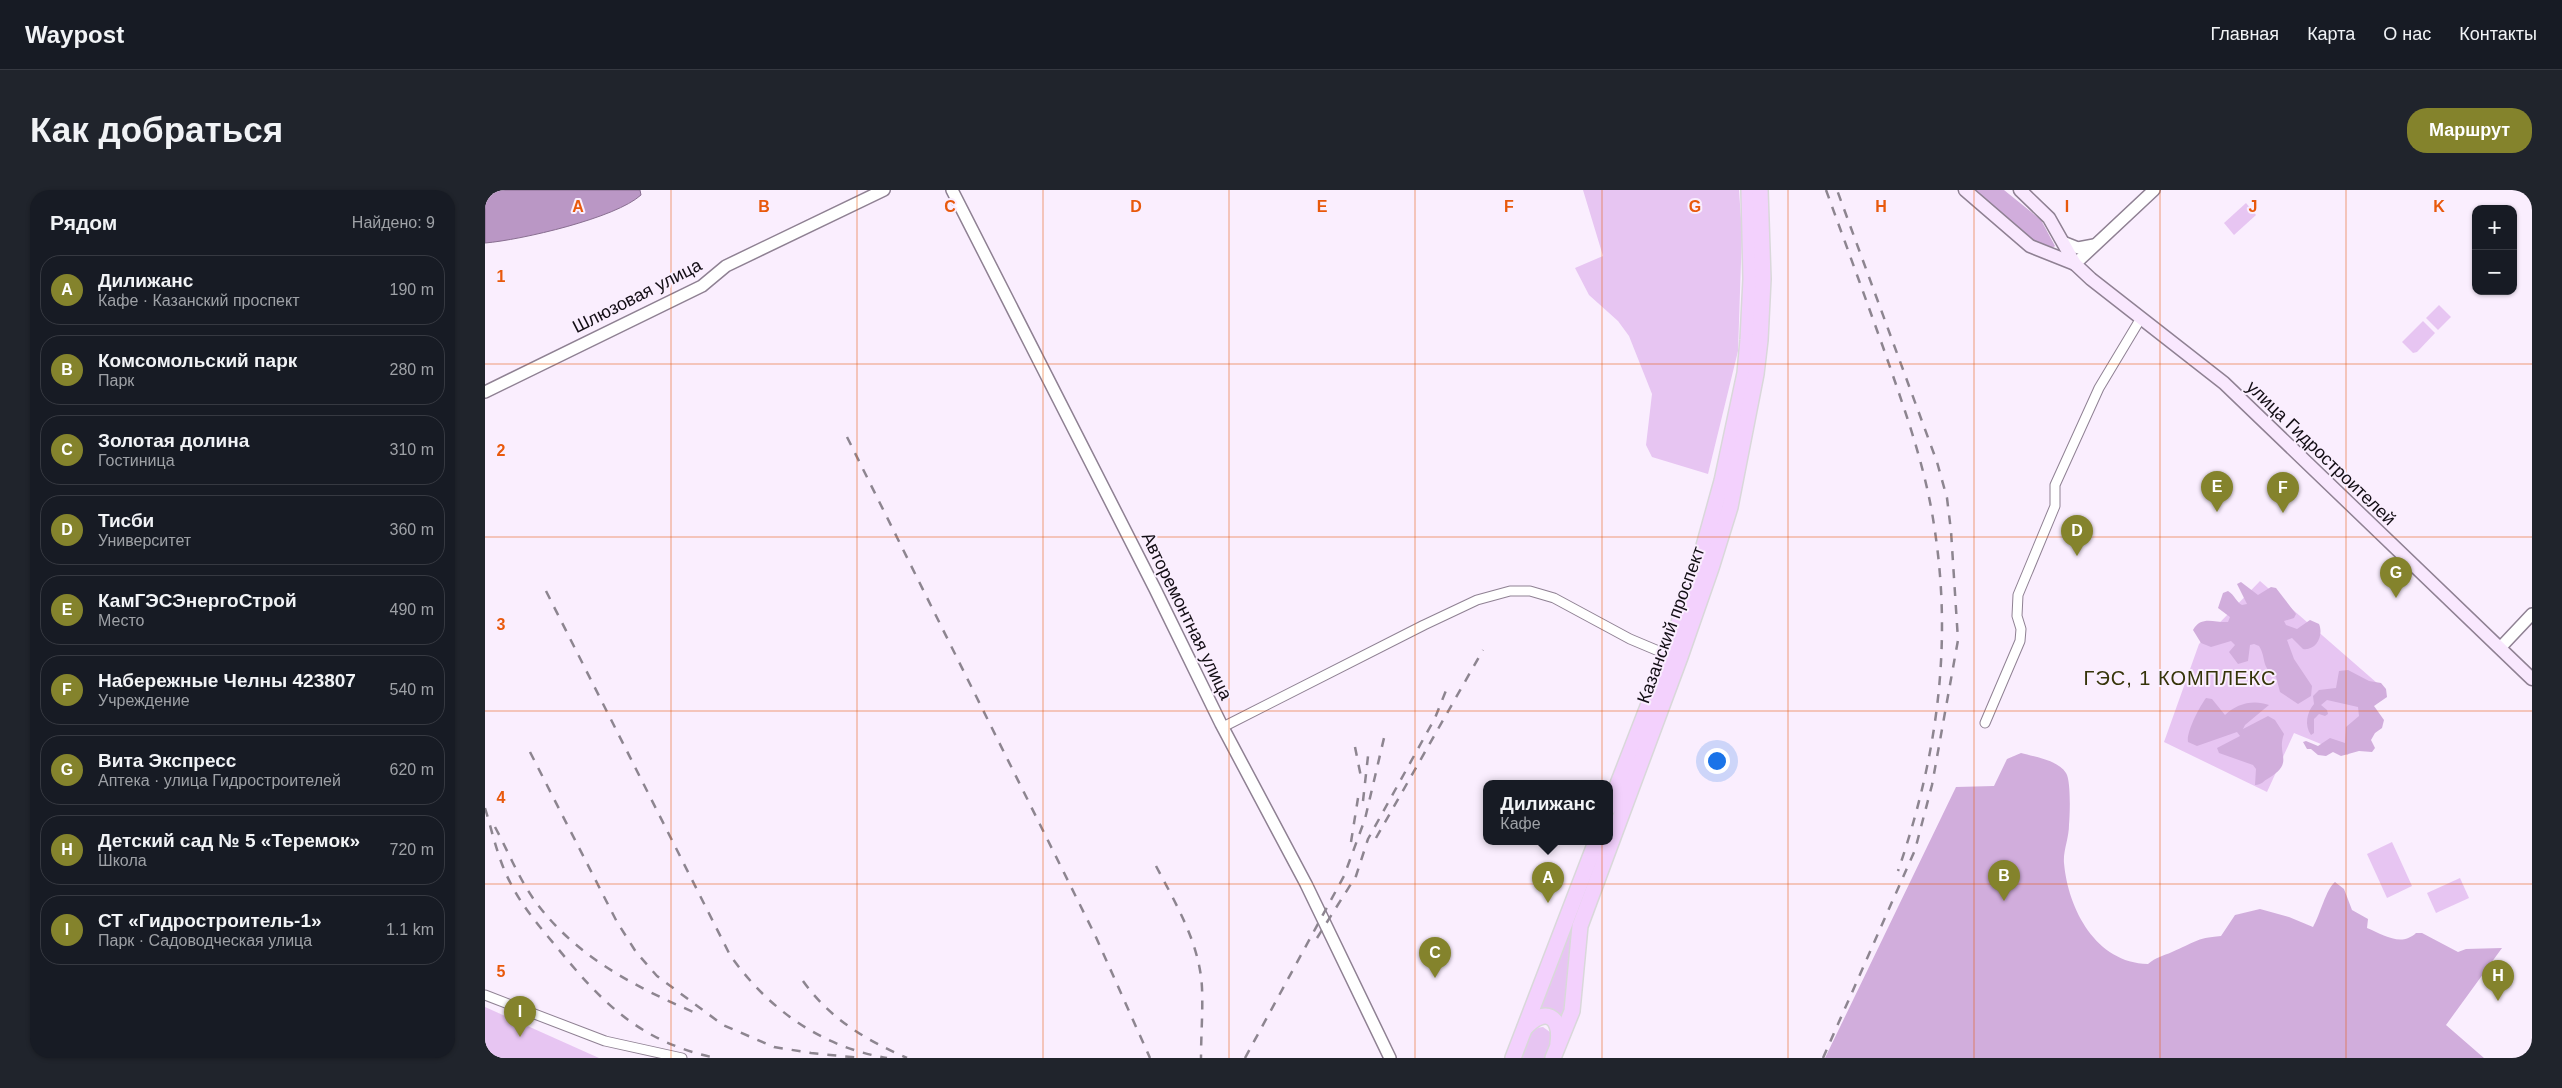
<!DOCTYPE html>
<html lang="ru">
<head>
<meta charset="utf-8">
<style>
  :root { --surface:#171b24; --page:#20242c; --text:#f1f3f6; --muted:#9ea1a6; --line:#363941; --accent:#84832c }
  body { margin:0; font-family:Helvetica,sans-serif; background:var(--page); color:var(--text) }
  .controls { position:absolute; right:15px; top:15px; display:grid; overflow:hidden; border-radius:10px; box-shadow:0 1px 4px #0004 }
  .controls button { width:45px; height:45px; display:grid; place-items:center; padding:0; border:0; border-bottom:1px solid var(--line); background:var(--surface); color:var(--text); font:25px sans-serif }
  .you { position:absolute; left:1231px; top:570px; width:18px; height:18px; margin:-12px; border:4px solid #fff; border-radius:50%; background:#1a73e8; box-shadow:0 0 0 8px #1a73e833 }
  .badge { display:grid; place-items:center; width:32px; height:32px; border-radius:50%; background:var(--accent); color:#fff; font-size:16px; font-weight:700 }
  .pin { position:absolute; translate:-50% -41px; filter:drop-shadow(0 1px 2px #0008) }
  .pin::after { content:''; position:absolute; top:26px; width:18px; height:15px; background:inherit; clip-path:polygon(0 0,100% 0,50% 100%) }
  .popup { position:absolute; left:998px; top:590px; width:130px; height:65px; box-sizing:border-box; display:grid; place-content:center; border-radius:10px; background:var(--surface); filter:drop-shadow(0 1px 4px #0005); font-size:16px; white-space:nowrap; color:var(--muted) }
  .popup b { font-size:19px; color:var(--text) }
  .popup::after { content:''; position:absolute; left:50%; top:100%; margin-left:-10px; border:10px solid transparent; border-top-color:var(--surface) }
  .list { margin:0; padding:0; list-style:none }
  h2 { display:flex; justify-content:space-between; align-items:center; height:65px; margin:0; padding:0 20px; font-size:21px }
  h2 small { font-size:16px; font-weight:400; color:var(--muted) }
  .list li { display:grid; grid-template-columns:32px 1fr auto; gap:15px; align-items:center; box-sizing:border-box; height:70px; margin:0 10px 10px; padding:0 10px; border:1px solid var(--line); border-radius:20px }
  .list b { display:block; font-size:19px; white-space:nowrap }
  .list p { margin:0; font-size:16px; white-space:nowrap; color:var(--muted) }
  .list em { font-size:16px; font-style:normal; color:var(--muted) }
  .map { position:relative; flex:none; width:2047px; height:868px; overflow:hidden; border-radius:20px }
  header { display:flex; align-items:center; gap:30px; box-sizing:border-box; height:70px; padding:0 25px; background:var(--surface); border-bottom:1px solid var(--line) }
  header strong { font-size:24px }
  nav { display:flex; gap:28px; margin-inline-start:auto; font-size:18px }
  .intro { display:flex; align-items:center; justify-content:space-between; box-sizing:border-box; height:120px; padding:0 30px }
  h1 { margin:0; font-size:35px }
  .button { padding:12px 22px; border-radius:20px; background:var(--accent); color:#fff; font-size:18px; font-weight:700 }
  main { display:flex; gap:30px; padding:0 30px }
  aside { flex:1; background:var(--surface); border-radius:20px; box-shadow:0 1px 4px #0004 }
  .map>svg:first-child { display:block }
  .green { fill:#e7c5f2 }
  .forest { fill:#d1addc }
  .water { fill:#ba97c5; stroke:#886e90 }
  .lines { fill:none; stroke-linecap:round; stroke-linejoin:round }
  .minor-casing { stroke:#8f8193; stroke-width:11 }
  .tertiary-casing { stroke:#8f8193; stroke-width:14 }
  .secondary-casing { stroke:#8f8193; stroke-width:15 }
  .primary-casing { stroke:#d9d8da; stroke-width:18 }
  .minor { stroke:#fff; stroke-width:9 }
  .tertiary { stroke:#fff; stroke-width:11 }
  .secondary { stroke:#f9e8fe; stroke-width:12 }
  .primary { stroke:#f3d1fd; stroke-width:15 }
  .rail { stroke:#8d8590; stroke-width:2.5; stroke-dasharray:9 9; stroke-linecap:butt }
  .grid { fill:none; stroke:#e8590c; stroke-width:1; stroke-opacity:0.55 }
  .labels { text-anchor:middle; stroke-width:4; stroke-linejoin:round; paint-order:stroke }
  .street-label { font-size:18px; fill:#130e15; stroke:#faeefe }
  .quarter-label { font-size:20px; letter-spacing:1px; fill:#353409; stroke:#faeefe }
  .grid-label { font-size:16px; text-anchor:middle; font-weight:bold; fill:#e8590c; stroke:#faeefe; stroke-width:4; stroke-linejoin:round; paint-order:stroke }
</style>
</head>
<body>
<header>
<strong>Waypost</strong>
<nav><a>Главная</a><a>Карта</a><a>О нас</a><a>Контакты</a></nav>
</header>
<div class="intro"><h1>Как добраться</h1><a class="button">Маршрут</a></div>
<main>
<aside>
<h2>Рядом<small>Найдено: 9</small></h2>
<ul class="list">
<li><span class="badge">A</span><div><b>Дилижанс</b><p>Кафе · Казанский проспект</p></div><em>190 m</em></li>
<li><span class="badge">B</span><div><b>Комсомольский парк</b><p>Парк</p></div><em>280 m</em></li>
<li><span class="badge">C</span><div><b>Золотая долина</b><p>Гостиница</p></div><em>310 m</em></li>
<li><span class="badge">D</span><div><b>Тисби</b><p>Университет</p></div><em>360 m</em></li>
<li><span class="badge">E</span><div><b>КамГЭСЭнергоСтрой</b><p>Место</p></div><em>490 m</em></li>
<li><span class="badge">F</span><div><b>Набережные Челны 423807</b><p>Учреждение</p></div><em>540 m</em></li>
<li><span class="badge">G</span><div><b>Вита Экспресс</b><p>Аптека · улица Гидростроителей</p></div><em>620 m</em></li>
<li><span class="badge">H</span><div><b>Детский сад № 5 «Теремок»</b><p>Школа</p></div><em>720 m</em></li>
<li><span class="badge">I</span><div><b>СТ «Гидростроитель-1»</b><p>Парк · Садоводческая улица</p></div><em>1.1 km</em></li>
</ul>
</aside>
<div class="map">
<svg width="2047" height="868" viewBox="0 0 2047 868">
  <rect width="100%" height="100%" fill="#faeefe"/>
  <g class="green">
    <polygon points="1098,0 1254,0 1257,43 1253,161 1223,284 1167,267 1161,255 1167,204 1144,146 1133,131 1104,105 1090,78 1118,66"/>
    <polygon points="1761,13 1771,25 1749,45 1739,33"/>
    <polygon points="1954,115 1966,127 1953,140 1941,128"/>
    <polygon points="1938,131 1950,143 1932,162 1928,163 1917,152"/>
    <polygon points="1775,391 1892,493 1863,565 1809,543 1782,602 1679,552 1714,454"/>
    <polygon points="1907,652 1927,696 1902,708 1882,664"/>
    <polygon points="1975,688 1984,708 1951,723 1942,703"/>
    <polygon points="1099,703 1078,830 1065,819 1052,820"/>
    <polygon points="0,817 114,868 0,868"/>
    <path d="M 1058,837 L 1069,845 L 1064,868 L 1035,868 C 1040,856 1043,837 1058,837 Z"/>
  </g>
  <g class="forest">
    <polygon points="1490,0 1519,0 1556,30 1570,56 1566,59 1537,45"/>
    <path d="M 1756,392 L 1773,405 L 1786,397 L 1791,398 L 1811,424 L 1809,428 L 1799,431 L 1801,435 L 1812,439 L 1825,430 L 1834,434 C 1839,446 1831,461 1818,459 L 1807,448 L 1802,450 L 1809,469 L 1827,496 L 1826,506 L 1813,514 L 1795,502 L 1791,487 C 1775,476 1782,469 1774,456 L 1769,454 L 1765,455 L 1763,471 L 1753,474 L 1744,462 L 1750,455 L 1746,451 L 1726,457 L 1716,453 L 1708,440 C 1716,425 1730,433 1743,432 L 1745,427 L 1733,418 L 1738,403 L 1743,401 C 1750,405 1751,412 1757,415 L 1762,414 L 1752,394 Z"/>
    <path d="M 1863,480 L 1884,491 L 1896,493 L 1901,499 L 1902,507 L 1889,516 L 1899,530 L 1897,538 L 1890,543 L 1886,550 L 1890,558 L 1887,562 L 1874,561 L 1856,566 L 1848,562 L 1841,566 L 1833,565 L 1826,559 L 1822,559 L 1818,552 L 1821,551 L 1833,556 L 1845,548 L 1860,553 L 1861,537 L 1874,526 L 1873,517 L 1842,510 L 1836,515 L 1842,520 L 1843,524 L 1840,526 L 1834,524 L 1829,529 L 1829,543 L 1826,545 C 1819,535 1822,522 1829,514 L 1828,506 L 1834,500 L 1851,498 L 1854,481 Z"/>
    <path d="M 1721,508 L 1727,509 L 1740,525 C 1751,514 1768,509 1784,515 L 1760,535 L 1758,539 L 1783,526 L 1790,530 L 1799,544 C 1791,565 1810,572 1784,588 C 1778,591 1777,595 1770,595 L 1771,579 L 1768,575 L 1734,563 L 1732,558 L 1755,546 L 1752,542 L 1712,556 L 1703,552 C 1701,542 1715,516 1721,508 Z"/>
    <path d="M 1536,563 C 1550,567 1573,570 1581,583 C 1586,590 1585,625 1584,635 C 1584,648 1578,661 1579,673 C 1583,719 1611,773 1663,774 C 1671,767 1678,766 1687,762 C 1709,753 1710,748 1736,746 L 1750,725 L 1775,719 L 1804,727 L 1828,737 C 1835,725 1841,699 1850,692 L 1859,699 L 1867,720 L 1883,729 L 1882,738 C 1899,745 1916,757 1931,743 L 1937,743 L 1973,762 L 1981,759 L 2017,758 L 1961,835 L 1999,868 L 1340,868 L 1471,597 L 1509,596 L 1522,569 Z"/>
  </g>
  <path class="water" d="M 0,0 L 155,0 L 156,5 C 131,28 36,50 0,53 Z"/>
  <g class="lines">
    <defs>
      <g id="minor">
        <polyline points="1500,533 1535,451 1536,439 1532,426 1533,405 1570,316 1570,295 1614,198 1656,128"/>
        <polyline points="738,537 939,435 992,410 1025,401 1045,401 1069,408 1145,449 1183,465"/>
        <polyline points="0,805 120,851 197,868"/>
      </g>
      <g id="tertiary">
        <polyline points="467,0 670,399 736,534 821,694 905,868"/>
        <polyline points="1578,52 1593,58 1609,55"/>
        <polyline points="1590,74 1669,0"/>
        <polyline points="0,202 217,96 241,76 399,0"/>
        <polyline points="2015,458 2047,424"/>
      </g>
      <g id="secondary">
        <polyline points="1480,0 1545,56 1590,74"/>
        <polyline points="1535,0 1564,28 1590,74 1606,89 1739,193 2047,489"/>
      </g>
      <g id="primary">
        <polyline points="1124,617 1183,465 1214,374 1237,291 1260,183 1263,150 1266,89 1264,0"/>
        <path d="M 1040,838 C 1059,817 1077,825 1073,853"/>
        <polyline points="1028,868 1111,652"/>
        <polyline points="1068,868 1087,821 1095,736 1195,467 1226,378 1245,317 1271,184 1275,150 1278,89 1275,0"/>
      </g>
    </defs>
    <use href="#minor" class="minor-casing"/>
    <use href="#tertiary" class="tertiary-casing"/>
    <use href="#secondary" class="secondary-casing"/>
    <use href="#primary" class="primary-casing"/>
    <use href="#minor" class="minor"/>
    <use href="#tertiary" class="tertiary"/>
    <use href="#secondary" class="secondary"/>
    <use href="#primary" class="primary"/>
    <g class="rail">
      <path d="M 1341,0 C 1360,52 1379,104 1398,157 C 1418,215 1440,274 1449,335 C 1468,454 1452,568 1413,681"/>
      <polyline points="362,247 610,745 665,868"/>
      <path d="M 61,401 L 245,765 C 283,819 336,857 402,868"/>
      <polyline points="870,557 877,592"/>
      <polyline points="45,562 132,732 151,762 172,786 238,835 289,857 326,863 376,868"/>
      <polyline points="878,611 883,566"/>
      <path d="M 0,618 C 8,644 13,670 26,694 C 37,716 54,736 70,755 C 117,813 155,852 231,868"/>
      <path d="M 10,637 C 23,661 34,689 50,711 C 91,767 150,797 213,824"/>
      <polyline points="891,648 998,460"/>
      <polyline points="866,652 873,608"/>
      <path d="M 671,676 C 691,714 715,754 717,798 C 718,821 716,845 716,868"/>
      <polyline points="832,748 871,686 883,649 950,528 962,498"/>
      <path d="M 318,791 C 345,829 381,850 422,868"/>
      <polyline points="760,868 859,686 880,629 899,548"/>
      <polyline points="1338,868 1430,660 1447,595 1473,450 1466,341 1462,308 1452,272 1352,0"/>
    </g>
  </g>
  <path class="grid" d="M 186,0 L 186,868M 372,0 L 372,868M 558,0 L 558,868M 744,0 L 744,868M 930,0 L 930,868M 1117,0 L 1117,868M 1303,0 L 1303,868M 1489,0 L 1489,868M 1675,0 L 1675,868M 1861,0 L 1861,868M 0,174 L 2047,174M 0,347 L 2047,347M 0,521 L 2047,521M 0,694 L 2047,694"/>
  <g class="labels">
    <g class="street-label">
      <text transform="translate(152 106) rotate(-27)" y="6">Шлюзовая улица</text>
      <text transform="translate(1836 263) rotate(44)" y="6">улица Гидростроителей</text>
      <text transform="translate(702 426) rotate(64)" y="6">Авторемонтная улица</text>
      <text transform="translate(1186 435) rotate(-70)" y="6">Казанский проспект</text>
    </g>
    <g class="quarter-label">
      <text x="1695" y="495">ГЭС, 1 КОМПЛЕКС</text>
    </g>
  </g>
  <g class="grid-label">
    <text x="93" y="22">A</text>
    <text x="279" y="22">B</text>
    <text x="465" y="22">C</text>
    <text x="651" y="22">D</text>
    <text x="837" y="22">E</text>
    <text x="1024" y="22">F</text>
    <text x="1210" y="22">G</text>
    <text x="1396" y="22">H</text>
    <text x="1582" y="22">I</text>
    <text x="1768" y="22">J</text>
    <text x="1954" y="22">K</text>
    <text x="16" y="92">1</text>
    <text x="16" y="266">2</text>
    <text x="16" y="440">3</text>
    <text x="16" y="613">4</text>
    <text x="16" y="787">5</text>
  </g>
</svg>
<div class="controls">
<button>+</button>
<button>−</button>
</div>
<div class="you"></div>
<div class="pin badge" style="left:1063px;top:713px">A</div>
<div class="popup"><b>Дилижанс</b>Кафе</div>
<div class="pin badge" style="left:1519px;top:711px">B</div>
<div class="pin badge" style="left:950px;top:788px">C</div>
<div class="pin badge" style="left:1592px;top:366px">D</div>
<div class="pin badge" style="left:1732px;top:322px">E</div>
<div class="pin badge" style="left:1798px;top:323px">F</div>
<div class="pin badge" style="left:1911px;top:408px">G</div>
<div class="pin badge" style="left:2013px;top:811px">H</div>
<div class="pin badge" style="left:35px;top:847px">I</div>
</div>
</main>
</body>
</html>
